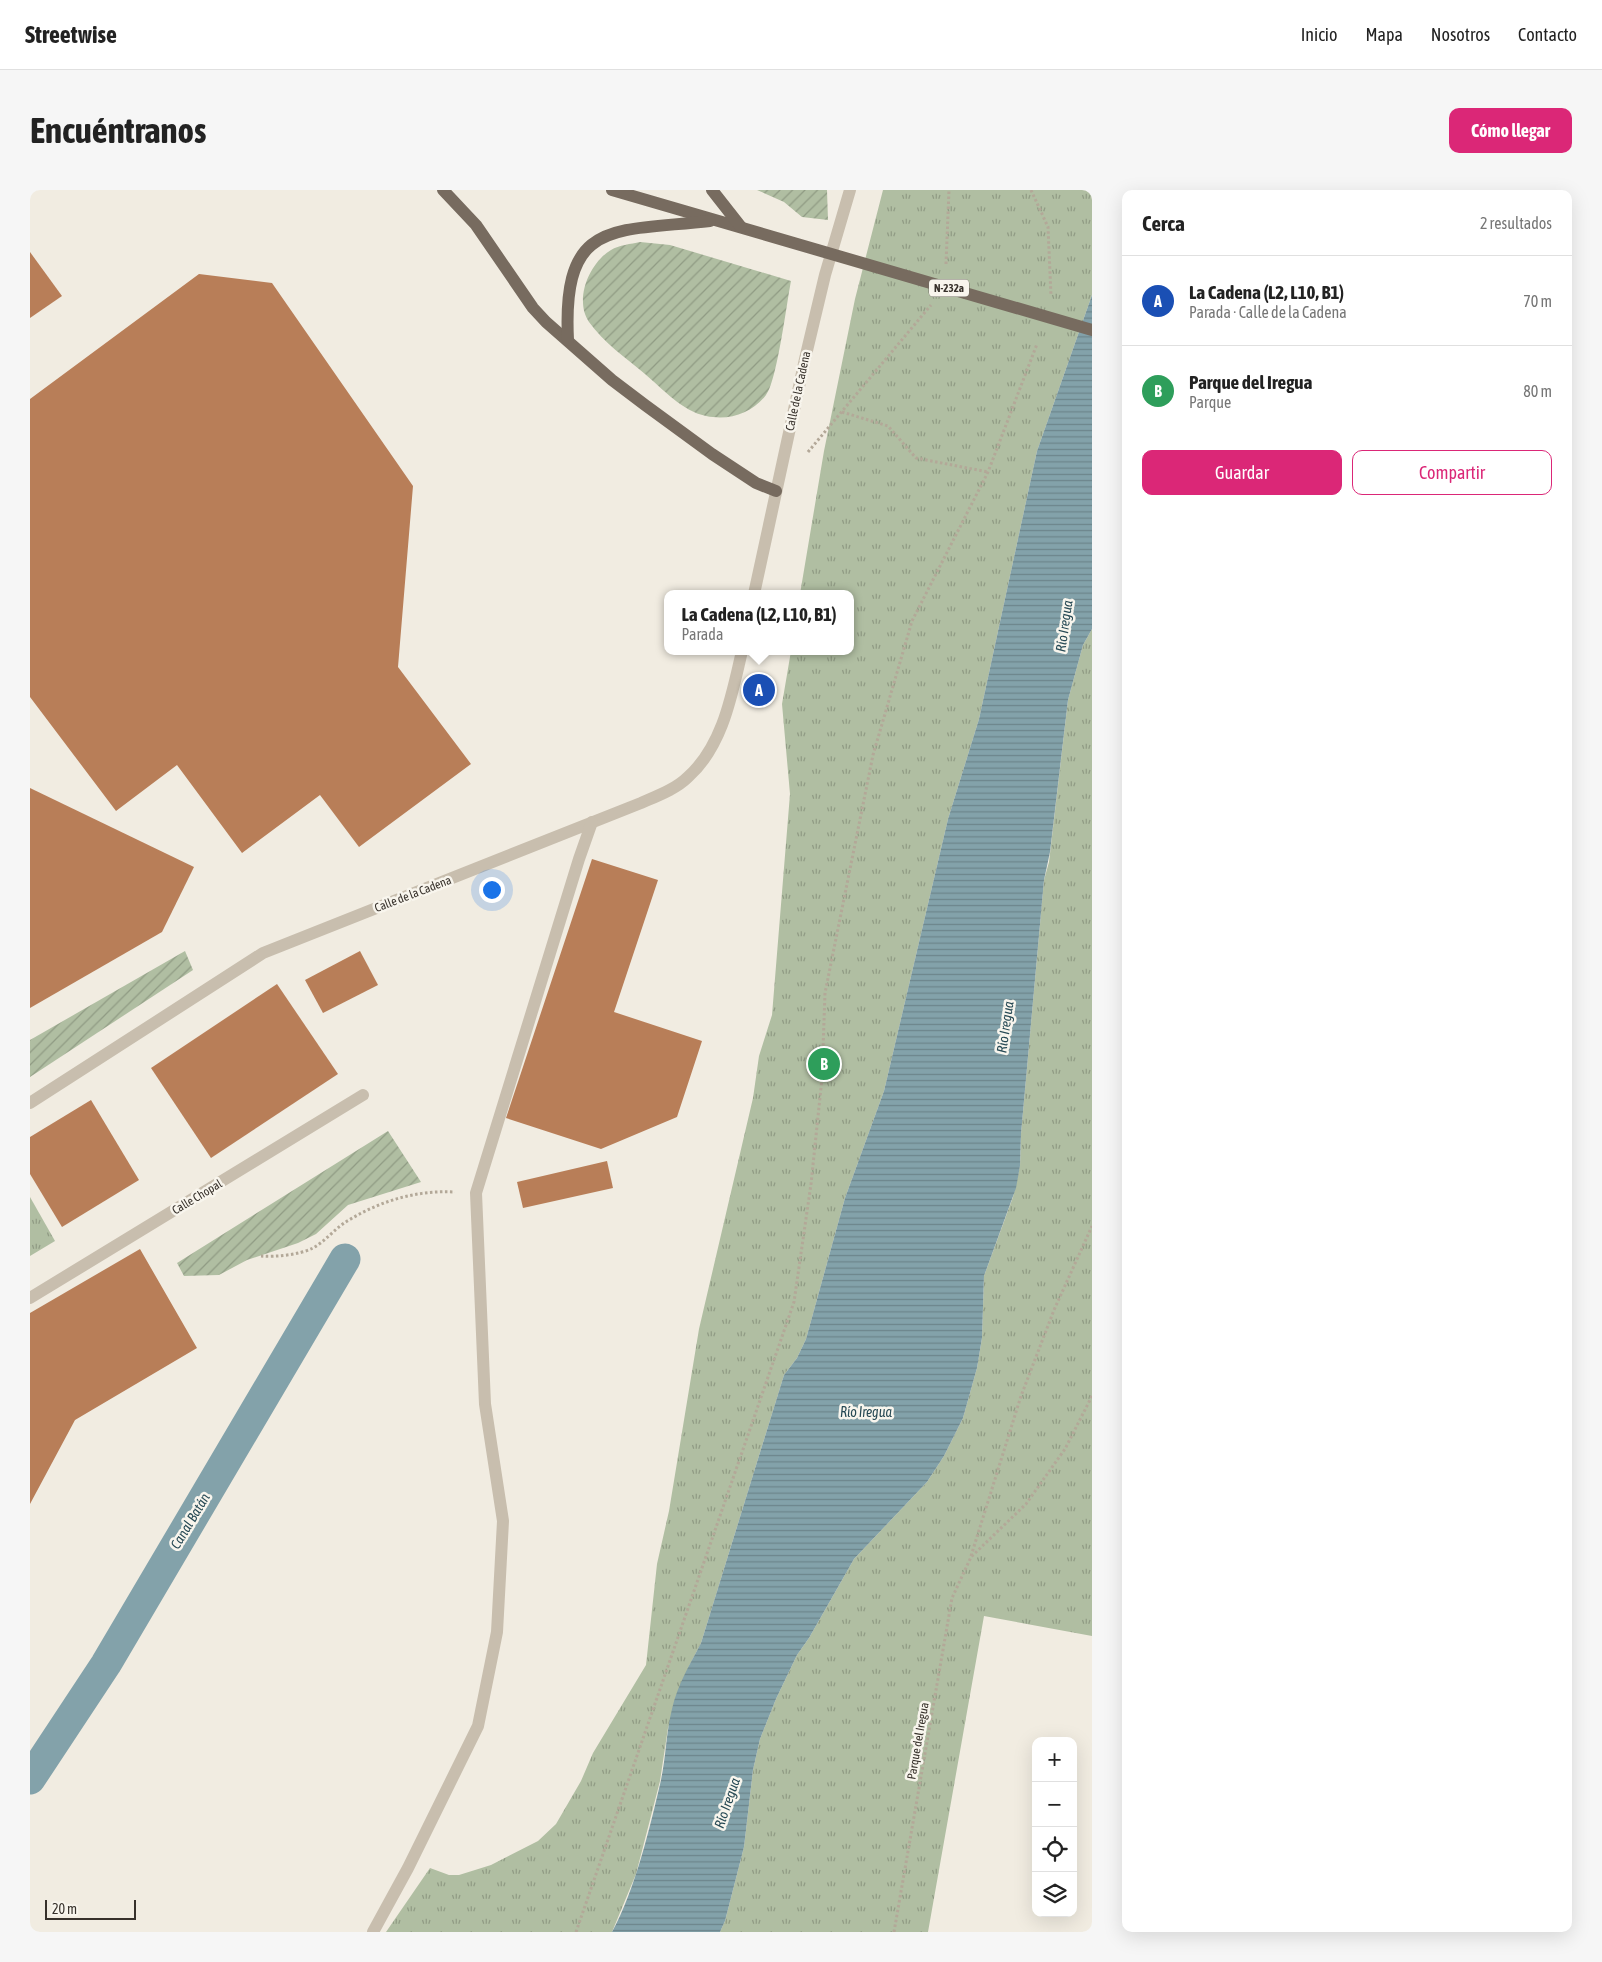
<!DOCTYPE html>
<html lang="es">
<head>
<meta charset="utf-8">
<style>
  :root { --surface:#fff; --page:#f6f6f6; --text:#222; --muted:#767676; --line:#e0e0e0; --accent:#db2777 }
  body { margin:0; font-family:"Asap Condensed",sans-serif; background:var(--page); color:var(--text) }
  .controls { position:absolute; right:15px; bottom:15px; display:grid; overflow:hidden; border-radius:10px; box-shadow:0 5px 20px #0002 }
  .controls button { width:45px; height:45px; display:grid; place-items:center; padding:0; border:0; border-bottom:1px solid var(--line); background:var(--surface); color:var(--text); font:25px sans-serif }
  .scale { position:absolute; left:15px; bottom:12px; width:91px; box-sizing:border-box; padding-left:5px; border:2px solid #37312b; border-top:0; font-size:14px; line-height:18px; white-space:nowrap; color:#37312b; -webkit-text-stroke:4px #f8f5ed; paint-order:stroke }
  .you { position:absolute; left:461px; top:699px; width:18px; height:18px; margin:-12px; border:4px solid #fff; border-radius:50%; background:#1a73e8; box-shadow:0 0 0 8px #1a73e833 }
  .badge { display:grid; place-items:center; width:32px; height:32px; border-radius:50%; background:var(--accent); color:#fff; font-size:16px; font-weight:700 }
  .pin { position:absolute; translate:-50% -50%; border:2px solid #fff; box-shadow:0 1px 5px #0006 }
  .popup { position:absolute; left:634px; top:400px; width:190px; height:65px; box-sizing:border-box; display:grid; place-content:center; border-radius:10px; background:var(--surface); filter:drop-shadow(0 1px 4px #0005); font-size:16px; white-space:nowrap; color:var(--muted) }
  .popup b { font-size:19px; color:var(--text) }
  .popup::after { content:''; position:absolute; left:50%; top:100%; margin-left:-10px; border:10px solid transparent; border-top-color:var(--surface) }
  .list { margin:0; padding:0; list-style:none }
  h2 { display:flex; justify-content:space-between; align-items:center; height:65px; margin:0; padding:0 20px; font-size:21px }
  h2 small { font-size:16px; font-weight:400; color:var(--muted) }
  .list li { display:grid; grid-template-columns:32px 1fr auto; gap:15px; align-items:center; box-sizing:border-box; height:90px; padding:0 20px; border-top:1px solid var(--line) }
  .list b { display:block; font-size:19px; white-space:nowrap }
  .list p { margin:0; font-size:16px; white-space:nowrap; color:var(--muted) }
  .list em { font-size:16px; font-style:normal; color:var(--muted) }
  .actions { display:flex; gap:10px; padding:15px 20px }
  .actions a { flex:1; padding:11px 0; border:1px solid var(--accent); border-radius:10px; text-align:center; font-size:18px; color:var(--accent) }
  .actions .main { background:var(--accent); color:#fff }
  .icon { flex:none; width:28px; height:28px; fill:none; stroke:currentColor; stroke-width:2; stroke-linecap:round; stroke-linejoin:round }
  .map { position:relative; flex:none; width:1062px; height:1742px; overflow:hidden; border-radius:10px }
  header { display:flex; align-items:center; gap:30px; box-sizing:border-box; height:70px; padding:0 25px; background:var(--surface); border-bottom:1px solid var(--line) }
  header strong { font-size:24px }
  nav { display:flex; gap:28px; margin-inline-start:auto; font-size:18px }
  .intro { display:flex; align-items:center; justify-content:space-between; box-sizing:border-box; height:120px; padding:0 30px }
  h1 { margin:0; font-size:35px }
  .button { padding:12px 22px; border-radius:10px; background:var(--accent); color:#fff; font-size:18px; font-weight:700 }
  main { display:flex; gap:30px; padding:0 30px }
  aside { flex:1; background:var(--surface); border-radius:10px; box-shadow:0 5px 20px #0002 }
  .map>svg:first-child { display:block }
  .park { fill:url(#park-tufts) }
  .garden { fill:url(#garden-furrows) }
  .water { fill:url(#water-rules) }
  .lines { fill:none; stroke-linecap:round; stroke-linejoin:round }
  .canal { stroke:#83a2aa; stroke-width:31 }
  .building { fill:#b87e58 }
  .path { stroke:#b3a898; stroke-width:3; stroke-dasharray:2.5 2.5; stroke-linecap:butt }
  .minor { stroke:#c8beae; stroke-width:12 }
  .primary { stroke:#776b5f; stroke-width:12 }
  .labels { text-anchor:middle; stroke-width:5; stroke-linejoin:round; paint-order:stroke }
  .shield { fill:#f8f5ed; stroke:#716c65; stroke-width:1 }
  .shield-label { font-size:11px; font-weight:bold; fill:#37312b }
  .street-label { font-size:12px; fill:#37312b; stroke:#f8f5ed }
  .water-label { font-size:14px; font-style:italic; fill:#264954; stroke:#f8f5ed }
</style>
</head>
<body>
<header>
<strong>Streetwise</strong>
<nav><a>Inicio</a><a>Mapa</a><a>Nosotros</a><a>Contacto</a></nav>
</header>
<div class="intro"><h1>Encuéntranos</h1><a class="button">Cómo llegar</a></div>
<main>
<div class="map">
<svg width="1062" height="1742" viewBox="0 0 1062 1742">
  <defs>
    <pattern id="park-tufts" width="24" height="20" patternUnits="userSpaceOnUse" patternTransform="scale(1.25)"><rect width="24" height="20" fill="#b0bea2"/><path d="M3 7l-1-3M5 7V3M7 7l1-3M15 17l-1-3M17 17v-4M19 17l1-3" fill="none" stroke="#909b84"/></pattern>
    <pattern id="garden-furrows" width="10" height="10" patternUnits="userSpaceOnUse" patternTransform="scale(1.25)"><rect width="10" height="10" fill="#b0bea2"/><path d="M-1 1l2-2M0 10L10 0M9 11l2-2" fill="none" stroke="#909b84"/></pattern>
    <pattern id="water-rules" width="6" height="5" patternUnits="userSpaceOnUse" patternTransform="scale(1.25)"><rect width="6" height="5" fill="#83a2aa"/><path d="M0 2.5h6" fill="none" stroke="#6c858b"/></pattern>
  </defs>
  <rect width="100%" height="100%" fill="#f1ece1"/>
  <g class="park">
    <polygon points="853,0 1062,0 1062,105 1007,261 949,529 918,629 854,901 815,1008 776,1149 767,1168 754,1185 671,1453 659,1476 638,1538 630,1591 606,1684 582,1742 356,1742 400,1678 419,1685 429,1685 461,1675 508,1651 526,1634 551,1591 563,1563 616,1475 627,1374 639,1321 669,1139 723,908 729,866 742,825 760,604 752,514 761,461 820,461 820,404 770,404 794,261 825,109"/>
    <polygon points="1062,439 1062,1446 954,1426 898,1742 690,1742 695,1731 714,1657 723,1580 730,1549 746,1509 767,1465 779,1448 824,1369 897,1292 914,1266 933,1228 947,1178 952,1148 954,1086 983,1007 990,976 991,944 1014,690 1019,672 1038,510 1053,455"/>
    <polygon points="0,1007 25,1051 0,1066"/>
  </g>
  <g class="garden">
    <polygon points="727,0 797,0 798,30 772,27 754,12"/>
    <path d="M 610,52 L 640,55 L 761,91 C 757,111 747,192 736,205 C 722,223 700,231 676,226 C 652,221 633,199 615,184 C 596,168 574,153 559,132 C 544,110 559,73 581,60 C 589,55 601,54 610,52 Z"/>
    <polygon points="155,761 163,780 0,887 0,850"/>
    <polygon points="358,941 391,992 318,1015 286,1044 268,1053 217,1070 189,1085 154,1086 147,1073"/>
  </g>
  <path class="water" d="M 1062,105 L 1062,439 L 1053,455 L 1038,510 L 1020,662 L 1014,690 L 991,944 L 990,976 L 986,998 L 954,1086 L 952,1148 L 947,1178 L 933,1228 L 914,1266 L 897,1292 L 824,1369 L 779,1448 L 767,1465 L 746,1509 L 730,1549 L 723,1580 L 714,1657 L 695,1731 L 690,1742 L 582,1742 C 605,1700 620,1638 631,1590 C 636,1567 636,1543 642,1519 C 647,1496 660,1474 671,1453 L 754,1185 L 767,1168 L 776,1149 L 815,1008 L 854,901 L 918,629 L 949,529 L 1007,261 Z"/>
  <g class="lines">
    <polyline class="canal" points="0,1589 76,1474 315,1069"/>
  </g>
  <g class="building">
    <polygon points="0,62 32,106 0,128"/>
    <polygon points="169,84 242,93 383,296 368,477 441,574 329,657 290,605 212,663 147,575 86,621 0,507 0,209"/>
    <polygon points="0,598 164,677 132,742 0,818"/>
    <polygon points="562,669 628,690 584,822 672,851 647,927 571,959 476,928"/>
    <polygon points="330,761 348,795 293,823 275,790"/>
    <polygon points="247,794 308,884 181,968 121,878"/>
    <polygon points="61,910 109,990 32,1037 0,984 0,947"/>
    <polygon points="577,971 583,998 493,1018 487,992"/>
    <polygon points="110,1059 167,1158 45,1230 0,1314 0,1123"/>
  </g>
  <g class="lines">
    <g class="path">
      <polyline points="1001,0 1018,37 1021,106"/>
      <polyline points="916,74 919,0"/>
      <polyline points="812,222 858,236 886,268 958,282"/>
      <polyline points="778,262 901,115"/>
      <path d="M 231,1066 C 246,1067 269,1065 283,1058 C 296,1051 306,1037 319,1030 C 352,1010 388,1000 425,1002"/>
      <polyline points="941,1366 991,1206 1024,1120 1062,1036"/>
      <polyline points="546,1742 764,1112 781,994 792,888 795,803 843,565 882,431 958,282 1007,154"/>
      <polyline points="864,1742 922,1408 941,1367 996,1314 1035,1259 1062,1206"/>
    </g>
    <g class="minor">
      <polyline points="724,404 775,169 795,85 820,0"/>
      <path d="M 0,913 L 233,763 L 611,613 C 627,606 646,599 658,587 C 693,556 702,504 712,461"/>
      <polyline points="0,1108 333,905"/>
      <polyline points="343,1742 378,1678 448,1536 467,1442 473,1331 455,1214 446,1003 549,669 562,632"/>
    </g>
    <g class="primary">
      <polyline points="413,0 446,35 503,118 516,132 582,190 615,215 682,264 726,293 746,301"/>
      <polyline points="582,0 1062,140"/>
      <polyline points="682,0 711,37"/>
      <path d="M 538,150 C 532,28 583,42 680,31"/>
    </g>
  </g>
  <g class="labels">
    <rect class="shield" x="899" y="89.5" width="40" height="17" rx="4"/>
    <g class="shield-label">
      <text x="919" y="102">N-232a</text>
    </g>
    <g class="street-label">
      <text transform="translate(768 201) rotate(-78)" y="4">Calle de la Cadena</text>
      <text transform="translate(383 704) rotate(-21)" y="4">Calle de la Cadena</text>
      <text transform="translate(167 1007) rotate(-31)" y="4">Calle Chopal</text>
      <text transform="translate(888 1551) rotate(-80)" y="4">Parque del Iregua</text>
    </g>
    <g class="water-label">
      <text transform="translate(1034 436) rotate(-82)" y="5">Río Iregua</text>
      <text transform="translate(975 837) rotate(-82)" y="5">Río Iregua</text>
      <text x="836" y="1227">Río Iregua</text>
      <text transform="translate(160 1331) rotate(-59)" y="5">Canal Batán</text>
      <text transform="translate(697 1613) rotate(-71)" y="5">Río Iregua</text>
    </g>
  </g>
</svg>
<div class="controls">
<button>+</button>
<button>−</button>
<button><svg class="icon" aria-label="locate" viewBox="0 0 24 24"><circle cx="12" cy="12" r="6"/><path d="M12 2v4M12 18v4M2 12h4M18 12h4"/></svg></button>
<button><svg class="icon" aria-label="layers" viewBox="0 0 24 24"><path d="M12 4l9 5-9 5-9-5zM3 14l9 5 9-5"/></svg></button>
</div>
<div class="scale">20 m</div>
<div class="you"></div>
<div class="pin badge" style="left:729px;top:500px;background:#1a4fb4">A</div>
<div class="popup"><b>La Cadena (L2, L10, B1)</b>Parada</div>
<div class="pin badge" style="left:794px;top:874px;background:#2e9e5b">B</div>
</div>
<aside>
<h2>Cerca<small>2 resultados</small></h2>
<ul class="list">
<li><span class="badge" style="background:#1a4fb4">A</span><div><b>La Cadena (L2, L10, B1)</b><p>Parada · Calle de la Cadena</p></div><em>70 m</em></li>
<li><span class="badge" style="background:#2e9e5b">B</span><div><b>Parque del Iregua</b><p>Parque</p></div><em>80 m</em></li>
</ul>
<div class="actions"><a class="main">Guardar</a><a>Compartir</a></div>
</aside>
</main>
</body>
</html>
